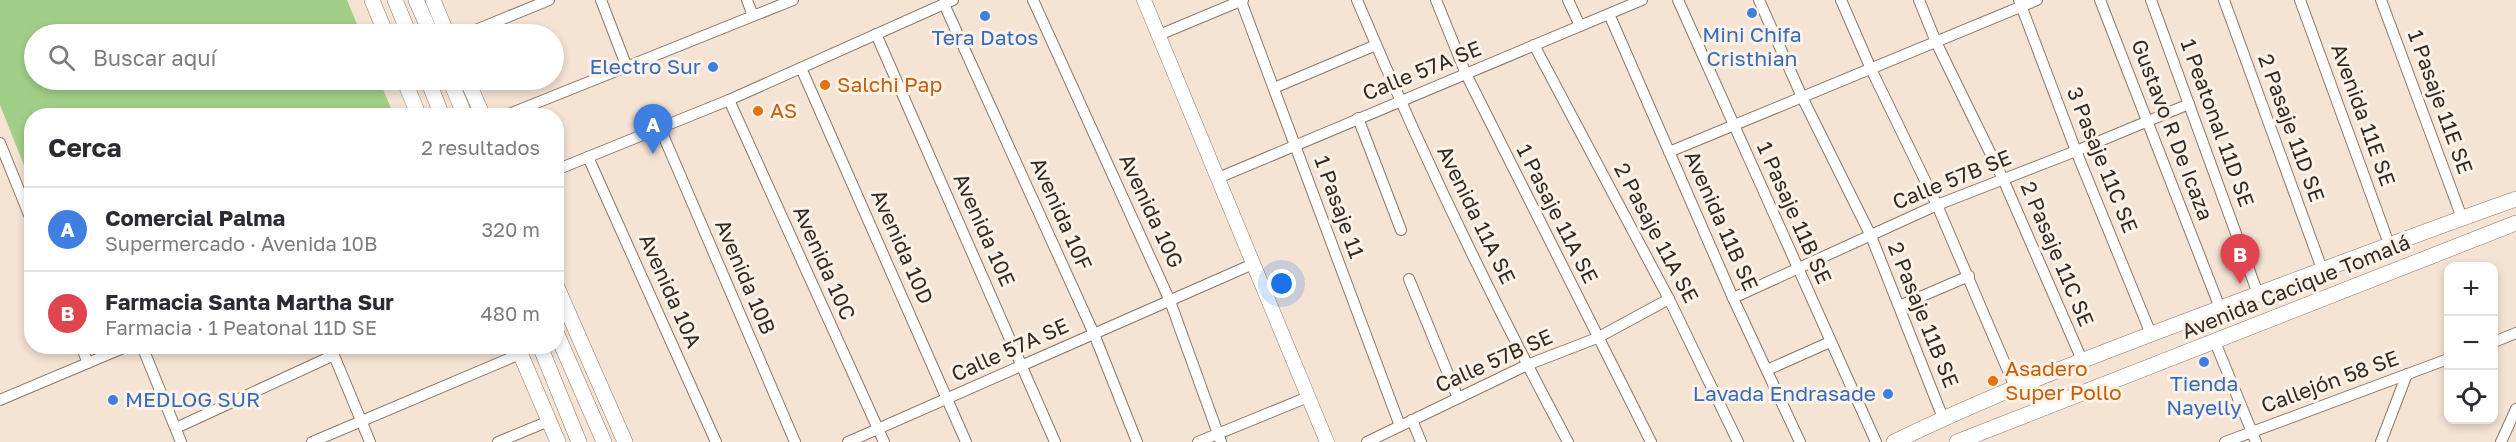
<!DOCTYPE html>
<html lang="es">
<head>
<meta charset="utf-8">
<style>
  :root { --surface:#fff; --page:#f7f7f7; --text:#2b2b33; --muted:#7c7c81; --line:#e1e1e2; --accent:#111827 }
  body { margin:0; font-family:"Golos Text",sans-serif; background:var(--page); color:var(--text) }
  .controls { position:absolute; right:18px; bottom:18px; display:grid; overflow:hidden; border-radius:12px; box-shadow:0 3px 9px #0003 }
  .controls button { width:54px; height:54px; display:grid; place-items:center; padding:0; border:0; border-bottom:2px solid var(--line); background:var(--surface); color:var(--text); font:30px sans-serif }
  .you { position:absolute; left:1282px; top:284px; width:21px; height:21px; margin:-15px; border:4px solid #fff; border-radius:50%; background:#1a73e8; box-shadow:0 0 0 9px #1a73e833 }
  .badge { display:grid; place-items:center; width:39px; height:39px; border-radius:50%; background:var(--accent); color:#fff; font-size:20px; font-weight:700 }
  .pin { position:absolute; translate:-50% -50px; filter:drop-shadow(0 2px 3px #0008) }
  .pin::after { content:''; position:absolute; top:32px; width:21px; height:18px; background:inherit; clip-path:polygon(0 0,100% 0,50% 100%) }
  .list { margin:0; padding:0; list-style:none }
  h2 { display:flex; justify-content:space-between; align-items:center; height:78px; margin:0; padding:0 24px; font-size:26px }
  h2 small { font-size:20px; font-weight:400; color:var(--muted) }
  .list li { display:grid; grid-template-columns:39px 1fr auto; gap:18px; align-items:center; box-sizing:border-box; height:84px; padding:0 24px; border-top:2px solid var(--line) }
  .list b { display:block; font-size:22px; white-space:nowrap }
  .list p { margin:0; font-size:20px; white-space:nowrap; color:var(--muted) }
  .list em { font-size:20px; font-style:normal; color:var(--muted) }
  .icon { flex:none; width:33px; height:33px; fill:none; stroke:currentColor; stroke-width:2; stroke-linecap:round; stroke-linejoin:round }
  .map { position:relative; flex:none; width:2516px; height:442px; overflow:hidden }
  .search { position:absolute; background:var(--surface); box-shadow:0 3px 9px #0003; left:24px; top:24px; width:540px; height:66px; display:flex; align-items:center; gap:15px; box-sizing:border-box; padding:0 21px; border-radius:33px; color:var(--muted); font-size:22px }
  .panel { position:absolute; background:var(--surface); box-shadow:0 3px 9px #0003; left:24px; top:108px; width:540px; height:246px; border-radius:24px }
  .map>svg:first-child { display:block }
  .green { fill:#a1cf88 }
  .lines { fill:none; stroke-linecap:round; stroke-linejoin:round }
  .minor-casing { stroke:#89796b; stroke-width:12 }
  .tertiary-casing { stroke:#89796b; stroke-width:15 }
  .secondary-casing { stroke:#89796b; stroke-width:16 }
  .minor { stroke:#fff; stroke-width:10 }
  .tertiary { stroke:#fff; stroke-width:14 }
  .secondary { stroke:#fff; stroke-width:15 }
  .shop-dot { fill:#3f7fe0; stroke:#fdf2e8; stroke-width:2 }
  .food-dot { fill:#e8710a; stroke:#fdf2e8; stroke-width:2 }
  .labels { text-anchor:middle; stroke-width:6; stroke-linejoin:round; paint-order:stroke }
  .shop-label { font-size:21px; fill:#366cbe; stroke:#fdf2e8 }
  .street-label { font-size:21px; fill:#312a24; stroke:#fdf2e8 }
  .food-label { font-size:21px; fill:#c56008; stroke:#fdf2e8; text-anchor:start }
</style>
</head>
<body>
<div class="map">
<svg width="2516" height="442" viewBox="0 0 2516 442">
  <rect width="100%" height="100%" fill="#f5e3d4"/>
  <polygon class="green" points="0,0 347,0 361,34 34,34 34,80 379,80 394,115 32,116 31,183 0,105"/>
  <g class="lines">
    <defs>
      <g id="minor">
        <polyline points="601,0 626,65"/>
        <polyline points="747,0 753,16"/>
        <polyline points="1033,0 1170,301 1221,442"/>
        <path d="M 1357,0 C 1420,150 1491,298 1568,442"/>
        <polyline points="1436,0 1466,74 1651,442"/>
        <polyline points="1568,0 1580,26"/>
        <polyline points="1678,0 1876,442"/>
        <polyline points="1759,0 1802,97 1871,236 1943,418"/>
        <polyline points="1841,0 1871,69 1937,205 2015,387"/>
        <polyline points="1919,0 1936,42 2003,179 2082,360"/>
        <polyline points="2019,0 2076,151 2151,334"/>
        <polyline points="2100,0 2220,308"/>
        <polyline points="2151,0 2258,294"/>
        <polyline points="2224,0 2322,269"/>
        <polyline points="2300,0 2389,244"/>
        <polyline points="2381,0 2462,218"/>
        <polyline points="1241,1 1400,426"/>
        <polyline points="944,4 1094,334 1137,442"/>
        <polyline points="1609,14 1733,298 1800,442"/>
        <polyline points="466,34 549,0"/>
        <polyline points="876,34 1055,442"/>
        <polyline points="1159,35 1243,0"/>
        <polyline points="1534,45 1669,299 1738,442"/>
        <polyline points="801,68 966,442"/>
        <polyline points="1274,88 1376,45"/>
        <polyline points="729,100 884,442"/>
        <polyline points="504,116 793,0"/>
        <polyline points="1358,118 1401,230"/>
        <polyline points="660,128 795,442"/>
        <polyline points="0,143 32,222"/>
        <polyline points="1669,152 2037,0"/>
        <polyline points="588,157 716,442"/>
        <polyline points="556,170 729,100 953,0"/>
        <polyline points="1218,178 1642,0"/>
        <polyline points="1409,279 1458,398"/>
        <polyline points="1733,298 1937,205 2076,151 2189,104"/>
        <polyline points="1899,306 1969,276"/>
        <polyline points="2215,342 2256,442"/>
        <polyline points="2494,342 2516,333"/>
        <polyline points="81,346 88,363"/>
        <polyline points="142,346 181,442"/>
        <polyline points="330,346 370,442"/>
        <polyline points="1767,370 1830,342"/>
        <polyline points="0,400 128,346"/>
        <polyline points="1412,420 1421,442"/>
        <polyline points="176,428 334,355"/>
        <polyline points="312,442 520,354"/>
        <polyline points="498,442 549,421"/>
        <polyline points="848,442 1253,264"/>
        <polyline points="1198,442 1308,397"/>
        <polyline points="1367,442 1527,365 1597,338 1669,299"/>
        <polyline points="2225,442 2448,359"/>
        <polyline points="2381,442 2407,374"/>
        <polyline points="2501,442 2516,409"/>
      </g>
      <polyline id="tertiary" points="1144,0 1327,442"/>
      <g id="secondary">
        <polyline points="372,0 386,34"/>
        <polyline points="395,0 409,34"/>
        <polyline points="416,0 431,34"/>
        <polyline points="433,0 447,34"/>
        <polyline points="404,80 419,116"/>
        <polyline points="428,80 442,116"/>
        <polyline points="450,80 465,116"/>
        <polyline points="467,80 483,116"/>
        <polyline points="556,285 625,442"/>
        <polyline points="556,332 604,442"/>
        <polyline points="517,346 558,442"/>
        <polyline points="540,346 579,442"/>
        <path d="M 1894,442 C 1999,391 2108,350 2218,309 C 2317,272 2416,234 2516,199"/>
        <polyline points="1957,442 2516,223"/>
      </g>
    </defs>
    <use href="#minor" class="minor-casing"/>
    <use href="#tertiary" class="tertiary-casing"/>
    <use href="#secondary" class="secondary-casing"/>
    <use href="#minor" class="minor"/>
    <use href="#tertiary" class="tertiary"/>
    <use href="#secondary" class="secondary"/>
  </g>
  <g class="shop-dot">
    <circle cx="1752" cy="13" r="6"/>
    <circle cx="985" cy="16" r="6"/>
    <circle cx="713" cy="67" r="6"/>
    <circle cx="2204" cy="362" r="6"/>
    <circle cx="1888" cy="394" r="6"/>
    <circle cx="113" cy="400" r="6"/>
  </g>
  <g class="food-dot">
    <circle cx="825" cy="85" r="6"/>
    <circle cx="758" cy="111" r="6"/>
    <circle cx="1993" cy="381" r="6"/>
  </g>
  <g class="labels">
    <g class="shop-label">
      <text x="1752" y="42">Mini Chifa<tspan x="1752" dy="24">Cristhian</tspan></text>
      <text x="985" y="45">Tera Datos</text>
      <text x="701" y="74" text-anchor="end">Electro Sur</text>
      <text x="2204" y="391">Tienda<tspan x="2204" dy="24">Nayelly</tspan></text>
      <text x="1876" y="401" text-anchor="end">Lavada Endrasade</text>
      <text x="125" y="407" text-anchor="start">MEDLOG SUR</text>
    </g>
    <g class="street-label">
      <text transform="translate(1422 71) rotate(-22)" y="7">Calle 57A SE</text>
      <text transform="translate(2440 102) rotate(70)" y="7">1 Pasaje 11E SE</text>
      <text transform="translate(2363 115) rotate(70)" y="7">Avenida 11E SE</text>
      <text transform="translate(2217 123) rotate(70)" y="7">1 Peatonal 11D SE</text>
      <text transform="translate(2291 128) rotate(70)" y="7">2 Pasaje 11D SE</text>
      <text transform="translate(2172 130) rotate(69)" y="7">Gustavo R De Icaza</text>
      <text transform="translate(2102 160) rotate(68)" y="7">3 Pasaje 11C SE</text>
      <text transform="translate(1952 180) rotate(-22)" y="7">Calle 57B SE</text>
      <text transform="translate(1339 207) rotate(70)" y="7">1 Pasaje 11</text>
      <text transform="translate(1151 211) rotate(65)" y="7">Avenida 10G</text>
      <text transform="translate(1794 213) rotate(66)" y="7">1 Pasaje 11B SE</text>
      <text transform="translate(1061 214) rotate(66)" y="7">Avenida 10F</text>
      <text transform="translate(1557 214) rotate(63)" y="7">1 Pasaje 11A SE</text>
      <text transform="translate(1476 215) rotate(64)" y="7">Avenida 11A SE</text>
      <text transform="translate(1721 221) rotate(66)" y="7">Avenida 11B SE</text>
      <text transform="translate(984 230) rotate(66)" y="7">Avenida 10E</text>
      <text transform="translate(1656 233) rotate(62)" y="7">2 Pasaje 11A SE</text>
      <text transform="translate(902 247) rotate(66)" y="7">Avenida 10D</text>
      <text transform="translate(2057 254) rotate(67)" y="7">2 Pasaje 11C SE</text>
      <text transform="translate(824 263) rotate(66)" y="7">Avenida 10C</text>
      <text transform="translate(745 277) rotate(67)" y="7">Avenida 10B</text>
      <text transform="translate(2296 287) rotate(-22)" y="7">Avenida Cacique Tomalá</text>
      <text transform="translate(670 291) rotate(66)" y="7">Avenida 10A</text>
      <text transform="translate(1923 315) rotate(68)" y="7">2 Pasaje 11B SE</text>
      <text transform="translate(1010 350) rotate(-24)" y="7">Calle 57A SE</text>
      <text transform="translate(1494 361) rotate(-24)" y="7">Calle 57B SE</text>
      <text transform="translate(2330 382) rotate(-20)" y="7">Callejón 58 SE</text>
    </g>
    <g class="food-label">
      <text x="837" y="92">Salchi Pap</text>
      <text x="770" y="118">AS</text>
      <text x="2005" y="376">Asadero<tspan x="2005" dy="24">Super Pollo</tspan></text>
    </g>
  </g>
</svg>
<div class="controls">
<button>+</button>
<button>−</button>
<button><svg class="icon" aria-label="locate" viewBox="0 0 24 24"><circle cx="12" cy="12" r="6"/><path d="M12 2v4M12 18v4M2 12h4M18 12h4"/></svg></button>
</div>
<div class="you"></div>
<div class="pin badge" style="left:653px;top:154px;background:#3f7fe0">A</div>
<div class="pin badge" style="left:2240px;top:284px;background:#e0444e">B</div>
<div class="search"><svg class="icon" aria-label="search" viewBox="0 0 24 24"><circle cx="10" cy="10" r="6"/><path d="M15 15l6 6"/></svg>Buscar aquí</div>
<section class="panel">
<h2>Cerca<small>2 resultados</small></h2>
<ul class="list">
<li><span class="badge" style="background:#3f7fe0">A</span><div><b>Comercial Palma</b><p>Supermercado · Avenida 10B</p></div><em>320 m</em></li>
<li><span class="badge" style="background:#e0444e">B</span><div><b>Farmacia Santa Martha Sur</b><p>Farmacia · 1 Peatonal 11D SE</p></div><em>480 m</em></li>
</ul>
</section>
</div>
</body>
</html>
